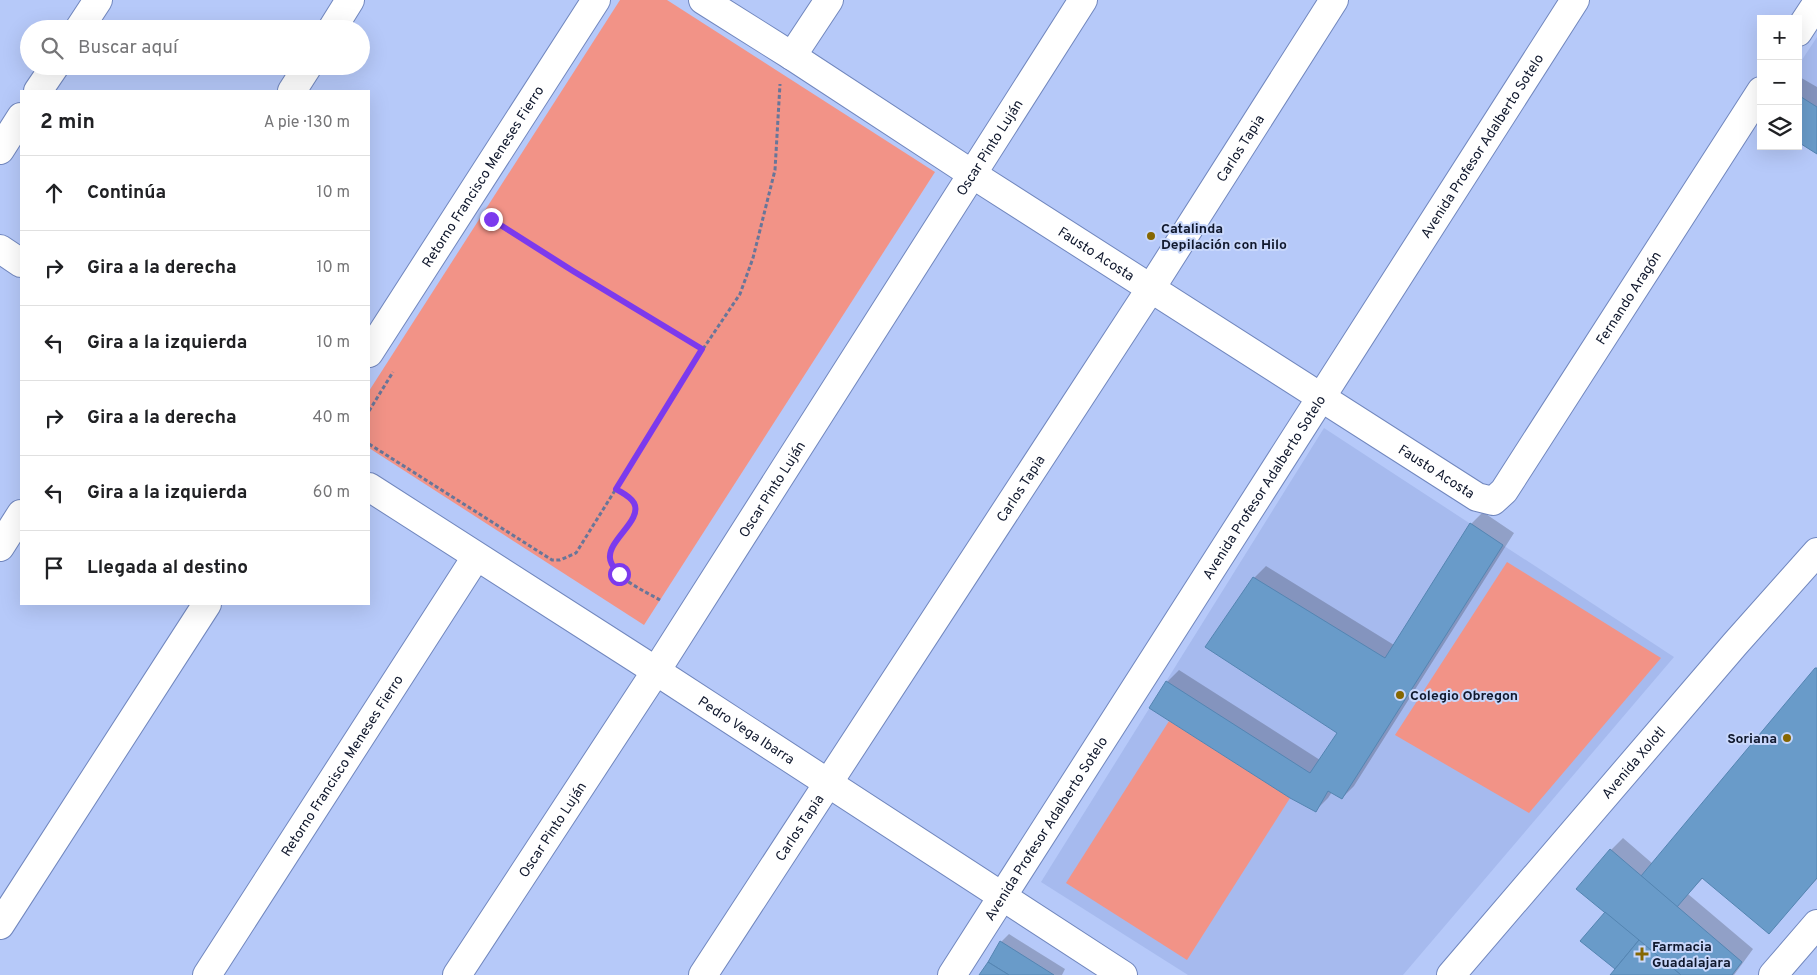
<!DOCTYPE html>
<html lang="es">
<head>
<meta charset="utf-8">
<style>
  :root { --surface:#fff; --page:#f6f6f6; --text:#202124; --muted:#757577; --line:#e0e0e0 }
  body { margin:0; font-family:Overpass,sans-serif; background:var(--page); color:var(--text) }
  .controls { position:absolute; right:15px; top:15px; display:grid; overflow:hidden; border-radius:0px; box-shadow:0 5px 20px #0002 }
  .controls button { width:45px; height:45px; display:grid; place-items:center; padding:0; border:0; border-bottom:1px solid var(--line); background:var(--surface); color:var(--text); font:25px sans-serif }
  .stop { position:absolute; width:15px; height:15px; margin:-11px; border:4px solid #7c3aed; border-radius:50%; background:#fff }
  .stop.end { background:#7c3aed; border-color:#fff; box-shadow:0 1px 5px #0008 }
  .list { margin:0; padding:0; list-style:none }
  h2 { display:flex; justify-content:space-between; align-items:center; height:65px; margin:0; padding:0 20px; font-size:21px }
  h2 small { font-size:16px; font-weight:400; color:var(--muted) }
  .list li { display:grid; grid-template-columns:32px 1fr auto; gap:15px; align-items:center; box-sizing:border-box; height:75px; padding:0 20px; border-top:1px solid var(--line) }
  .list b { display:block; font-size:19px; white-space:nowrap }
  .list em { font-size:16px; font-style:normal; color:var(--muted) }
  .icon { flex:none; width:28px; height:28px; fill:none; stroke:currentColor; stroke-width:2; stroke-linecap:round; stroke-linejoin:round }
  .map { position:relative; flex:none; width:1817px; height:975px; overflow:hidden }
  .search { position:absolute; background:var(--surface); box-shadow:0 5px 20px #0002; left:20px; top:20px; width:350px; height:55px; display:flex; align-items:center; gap:12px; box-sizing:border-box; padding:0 18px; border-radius:28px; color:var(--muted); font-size:19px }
  .panel { position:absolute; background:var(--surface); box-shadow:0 5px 20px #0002; left:20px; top:90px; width:350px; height:515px; border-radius:0px }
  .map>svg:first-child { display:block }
  .built { fill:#a6baee }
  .park { fill:#f29387 }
  .shadow { fill:#0003 }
  .building { fill:#699bc9; stroke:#5485b2 }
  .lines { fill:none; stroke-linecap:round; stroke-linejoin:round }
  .minor-casing { stroke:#7187be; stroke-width:30 }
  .path { stroke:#687699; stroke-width:3; stroke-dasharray:4 2.5; stroke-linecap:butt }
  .minor { stroke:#fff; stroke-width:28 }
  .route { stroke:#7c3aed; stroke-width:6 }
  .poi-dot { fill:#866702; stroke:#c8d7fb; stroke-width:2 }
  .labels { text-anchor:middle; stroke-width:4; stroke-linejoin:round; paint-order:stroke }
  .street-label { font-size:14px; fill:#10182d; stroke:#c8d7fb }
  .poi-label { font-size:14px; font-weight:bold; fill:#10182d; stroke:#c8d7fb; text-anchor:start }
</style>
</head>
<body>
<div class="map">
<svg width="1817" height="975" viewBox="0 0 1817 975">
  <rect width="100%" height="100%" fill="#b6c9f9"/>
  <g class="built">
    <polygon points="1817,37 1817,154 1798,142 1798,66"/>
    <polygon points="1324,428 1674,657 1403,975 1188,975 1041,882"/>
  </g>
  <g class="park">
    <polygon points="620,0 667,0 935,172 644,625 369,448 369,391"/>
    <polygon points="1507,562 1661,658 1529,813 1395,735"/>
    <polygon points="1169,721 1290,798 1187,960 1066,883"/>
  </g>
  <g class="shadow">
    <polygon points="1798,76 1817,87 1817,152 1798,141"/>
    <polygon points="1483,512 1514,533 1354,786 1342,798 1332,792 1328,798 1315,811 1151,708 1167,682 1179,670 1320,760 1338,732 1207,647 1254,578 1266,566 1394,645 1471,524"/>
    <polygon points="1817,668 1817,879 1769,932 1703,878 1688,894 1753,949 1734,975 1611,975 1616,969 1606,912 1611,850 1623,838 1653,864"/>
    <polygon points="1009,934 1065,969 1062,975 980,975 1001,942"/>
  </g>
  <g class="building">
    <polygon points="1798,95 1817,107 1817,154 1798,142"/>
    <polygon points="1470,523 1503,545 1342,799 1328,791 1316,812 1290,798 1149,708 1166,681 1310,773 1337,733 1205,647 1253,577 1385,658"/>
    <polygon points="1815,668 1817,668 1817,878 1769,934 1702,878 1677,907 1641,876"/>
    <polygon points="1610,849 1742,962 1732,975 1681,975 1576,889"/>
    <polygon points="1605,912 1639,940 1615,969 1580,941"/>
    <polygon points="1639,940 1681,975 1610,975"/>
    <polygon points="1000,941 1054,975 1009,975 988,962"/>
    <polygon points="988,962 1009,975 979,975"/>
  </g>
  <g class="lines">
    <defs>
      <g id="minor">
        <path id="s1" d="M 703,0 L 792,56 L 972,174 L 1477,497 L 1493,501 L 1504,491 L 1761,91"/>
        <polyline points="79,29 98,0"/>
        <polyline points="332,29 350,0"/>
        <polyline points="1798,32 1817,3"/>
        <polyline points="792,56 829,0"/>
        <polyline points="38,91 55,66"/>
        <polyline points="292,91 308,66"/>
        <polyline points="0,150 21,117"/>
        <polyline points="0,249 21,263"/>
        <path id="s2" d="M 369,353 L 596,0"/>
        <path id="s3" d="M 369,487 L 656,671 L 1123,975"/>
        <polyline points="0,547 21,514"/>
        <polyline points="0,925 207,604"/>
        <path id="s4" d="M 207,975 L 476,557"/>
        <path id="s5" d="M 457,975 L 656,671 L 1083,0"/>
        <path id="s6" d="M 703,975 L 1151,288 L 1334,0"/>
        <path id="s7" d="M 952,975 L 1575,0"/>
        <path id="s8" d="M 1451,975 L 1735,644 L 1817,552"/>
        <polyline points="1773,975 1817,924"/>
      </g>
    </defs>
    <use href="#minor" class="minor-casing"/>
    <g class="path">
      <polyline points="703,349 740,294 753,258 775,170 780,84"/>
      <polyline points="369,411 393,372"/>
      <polyline points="369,444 552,560 560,560 576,553 703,349 490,220"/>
      <path d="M 616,489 C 622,493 631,496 634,503 C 644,522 600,542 612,566 C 620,580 646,592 660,600"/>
    </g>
    <use href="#minor" class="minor"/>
  </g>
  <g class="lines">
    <path class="route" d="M 491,219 L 573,271 L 702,349 L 616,489 C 622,493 630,496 634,503 C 643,520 608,540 610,558 C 610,564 615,569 619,574"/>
  </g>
  <g class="poi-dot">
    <circle cx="1151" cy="236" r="5"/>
    <circle cx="1400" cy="695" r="5"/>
    <circle cx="1787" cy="738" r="5"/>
    <path d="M1639.5 946.5h5v5h5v5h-5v5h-5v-5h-5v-5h5z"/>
  </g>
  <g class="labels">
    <g class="street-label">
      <text dy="5" stroke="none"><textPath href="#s7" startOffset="984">Avenida Profesor Adalberto Sotelo</textPath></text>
      <text dy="5" stroke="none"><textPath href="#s5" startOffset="984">Oscar Pinto Luján</textPath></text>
      <text dy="5" stroke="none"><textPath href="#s6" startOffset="986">Carlos Tapia</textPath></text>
      <text dy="5" stroke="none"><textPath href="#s2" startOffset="210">Retorno Francisco Meneses Fierro</textPath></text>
      <text dy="5" stroke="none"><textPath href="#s1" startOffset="468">Fausto Acosta</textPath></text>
      <text dy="5" stroke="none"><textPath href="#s1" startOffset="1181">Fernando Aragón</textPath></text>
      <text dy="5" stroke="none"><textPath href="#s1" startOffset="872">Fausto Acosta</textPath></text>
      <text dy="5" stroke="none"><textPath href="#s7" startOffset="579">Avenida Profesor Adalberto Sotelo</textPath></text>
      <text dy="5" stroke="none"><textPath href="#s6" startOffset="581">Carlos Tapia</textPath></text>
      <text dy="5" stroke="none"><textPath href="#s5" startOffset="579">Oscar Pinto Luján</textPath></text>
      <text dy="5" stroke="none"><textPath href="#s3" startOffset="449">Pedro Vega Ibarra</textPath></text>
      <text dy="5" stroke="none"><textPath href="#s8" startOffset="280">Avenida Xolotl</textPath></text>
      <text dy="5" stroke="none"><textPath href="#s4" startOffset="249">Retorno Francisco Meneses Fierro</textPath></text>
      <text dy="5" stroke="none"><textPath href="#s6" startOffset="176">Carlos Tapia</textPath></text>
      <text dy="5" stroke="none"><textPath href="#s5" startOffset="174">Oscar Pinto Luján</textPath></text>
      <text dy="5" stroke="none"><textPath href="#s7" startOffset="174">Avenida Profesor Adalberto Sotelo</textPath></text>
    </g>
    <g class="poi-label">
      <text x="1161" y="233">Catalinda<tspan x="1161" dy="16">Depilación con Hilo</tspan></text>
      <text x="1410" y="700">Colegio Obregon</text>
      <text x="1777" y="743" text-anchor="end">Soriana</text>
      <text x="1652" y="951">Farmacia<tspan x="1652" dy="16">Guadalajara</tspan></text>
    </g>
  </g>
</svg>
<div class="controls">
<button>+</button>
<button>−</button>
<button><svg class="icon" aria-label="layers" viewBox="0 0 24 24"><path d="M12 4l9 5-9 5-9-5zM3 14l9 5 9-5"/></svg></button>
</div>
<div class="stop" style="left:619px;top:574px"></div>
<div class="stop end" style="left:491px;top:219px"></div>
<div class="search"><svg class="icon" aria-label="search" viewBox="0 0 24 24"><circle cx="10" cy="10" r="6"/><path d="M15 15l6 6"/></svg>Buscar aquí</div>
<section class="panel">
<h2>2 min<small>A pie · 130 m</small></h2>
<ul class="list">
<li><svg class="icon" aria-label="ahead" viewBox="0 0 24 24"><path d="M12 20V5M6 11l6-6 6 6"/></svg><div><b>Continúa</b></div><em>10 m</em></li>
<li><svg class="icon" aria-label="right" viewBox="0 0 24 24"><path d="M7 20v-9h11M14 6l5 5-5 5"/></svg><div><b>Gira a la derecha</b></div><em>10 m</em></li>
<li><svg class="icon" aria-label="left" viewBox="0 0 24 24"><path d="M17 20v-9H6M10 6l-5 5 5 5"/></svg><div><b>Gira a la izquierda</b></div><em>10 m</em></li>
<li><svg class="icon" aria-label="right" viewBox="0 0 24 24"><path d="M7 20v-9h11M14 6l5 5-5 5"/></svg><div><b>Gira a la derecha</b></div><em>40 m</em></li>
<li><svg class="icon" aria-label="left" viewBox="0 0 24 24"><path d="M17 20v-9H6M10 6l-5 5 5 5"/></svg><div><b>Gira a la izquierda</b></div><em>60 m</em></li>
<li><svg class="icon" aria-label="arrive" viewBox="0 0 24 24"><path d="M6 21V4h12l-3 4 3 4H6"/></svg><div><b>Llegada al destino</b></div></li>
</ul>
</section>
</div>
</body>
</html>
